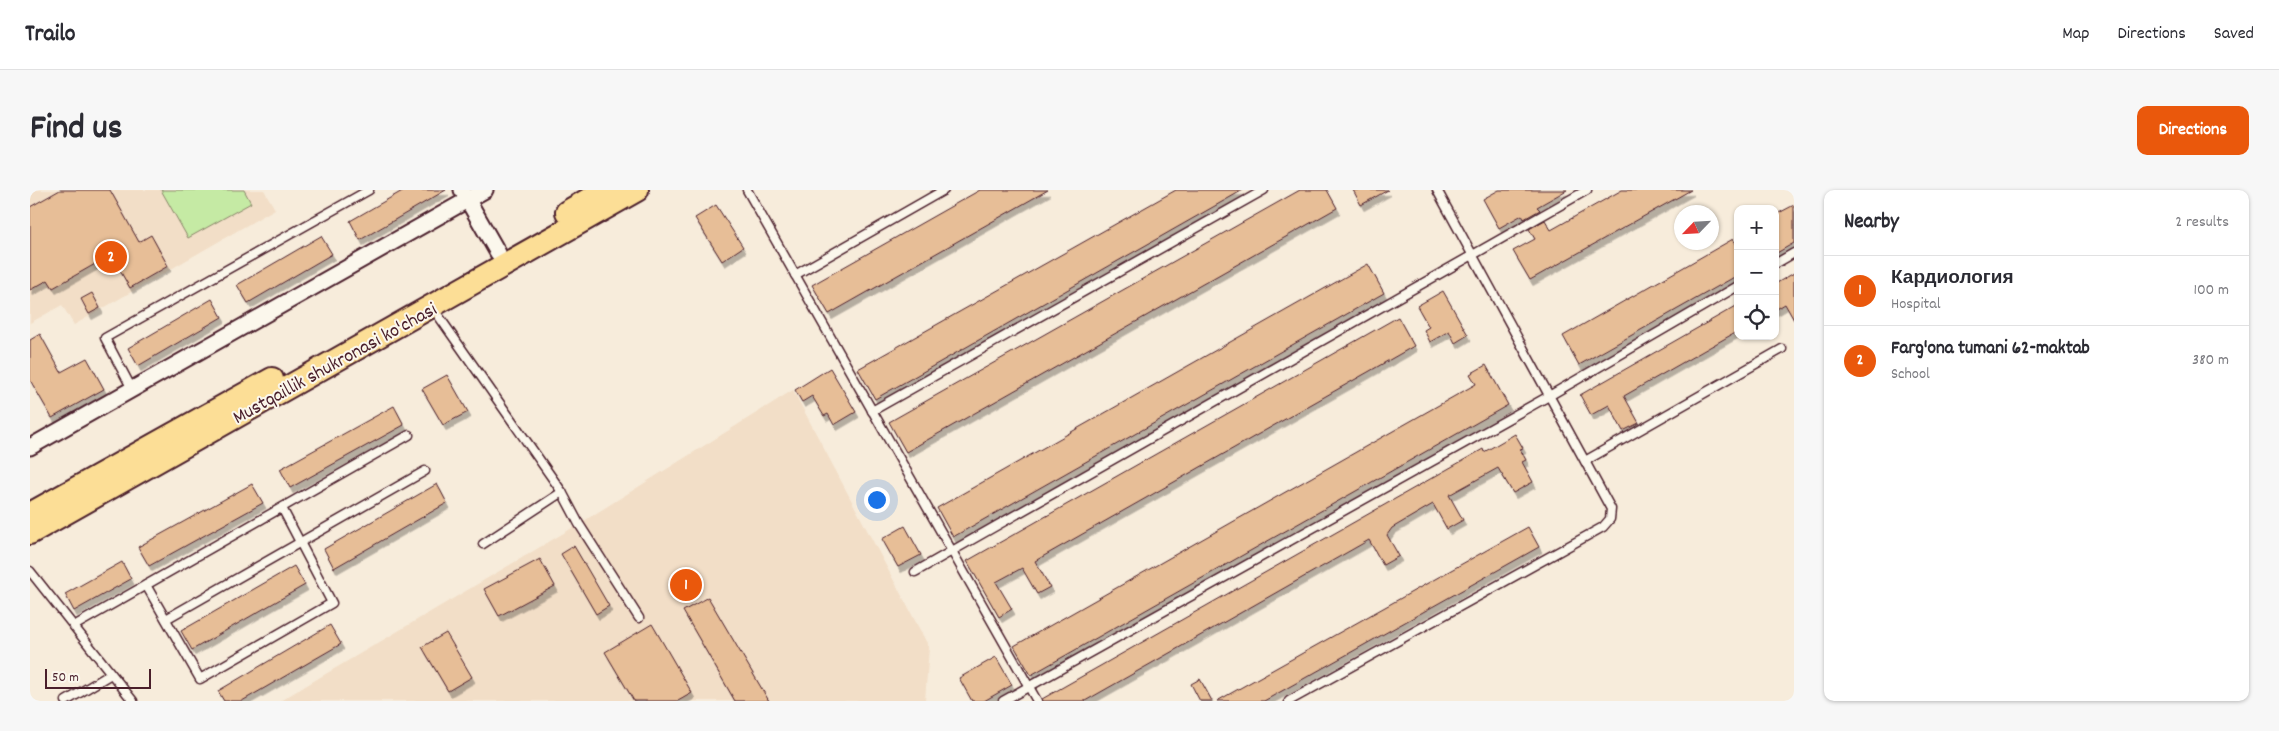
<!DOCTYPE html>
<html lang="en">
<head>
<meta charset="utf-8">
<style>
  :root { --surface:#fff; --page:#f7f7f7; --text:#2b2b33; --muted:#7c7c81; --line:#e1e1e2; --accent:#ea580c }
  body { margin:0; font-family:Dekko,sans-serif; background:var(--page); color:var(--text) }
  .controls { position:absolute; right:15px; top:15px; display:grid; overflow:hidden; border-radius:10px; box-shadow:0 1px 4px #0004 }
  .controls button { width:45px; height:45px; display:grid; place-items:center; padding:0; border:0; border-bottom:1px solid var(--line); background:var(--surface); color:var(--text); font:25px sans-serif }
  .compass { position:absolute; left:1644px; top:15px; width:45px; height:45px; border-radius:50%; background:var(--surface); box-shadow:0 1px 4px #0004; rotate:245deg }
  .scale { position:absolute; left:15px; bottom:12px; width:106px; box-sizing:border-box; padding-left:5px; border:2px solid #4a1f2b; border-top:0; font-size:14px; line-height:18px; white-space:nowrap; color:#4a1f2b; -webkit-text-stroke:4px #fbf7ec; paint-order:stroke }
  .you { position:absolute; left:846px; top:309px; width:18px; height:18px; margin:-12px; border:4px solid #fff; border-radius:50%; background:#1a73e8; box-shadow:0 0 0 8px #1a73e833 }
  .badge { display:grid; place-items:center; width:32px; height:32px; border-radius:50%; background:var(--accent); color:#fff; font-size:16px; font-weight:700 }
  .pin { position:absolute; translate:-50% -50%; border:2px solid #fff; box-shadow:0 1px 5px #0006 }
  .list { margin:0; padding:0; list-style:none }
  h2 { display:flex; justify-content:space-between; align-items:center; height:65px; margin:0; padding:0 20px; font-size:21px }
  h2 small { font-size:16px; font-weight:400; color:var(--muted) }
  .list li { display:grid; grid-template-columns:32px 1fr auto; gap:15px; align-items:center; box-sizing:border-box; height:70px; padding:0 20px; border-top:1px solid var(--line) }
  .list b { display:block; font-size:19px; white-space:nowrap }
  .list p { margin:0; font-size:16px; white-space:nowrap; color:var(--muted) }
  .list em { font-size:16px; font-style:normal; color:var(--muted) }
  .icon { flex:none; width:28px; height:28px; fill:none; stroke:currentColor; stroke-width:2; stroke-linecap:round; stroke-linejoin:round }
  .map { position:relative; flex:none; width:1764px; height:511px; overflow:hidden; border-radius:10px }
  header { display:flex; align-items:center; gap:30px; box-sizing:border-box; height:70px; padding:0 25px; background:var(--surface); border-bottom:1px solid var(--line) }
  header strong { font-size:24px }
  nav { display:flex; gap:28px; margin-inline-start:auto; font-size:18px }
  .intro { display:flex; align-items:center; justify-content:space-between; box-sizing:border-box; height:120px; padding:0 30px }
  h1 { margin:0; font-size:35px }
  .button { padding:12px 22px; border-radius:10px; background:var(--accent); color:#fff; font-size:18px; font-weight:700 }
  main { display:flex; gap:30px; padding:0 30px }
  aside { flex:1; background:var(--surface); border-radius:10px; box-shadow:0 1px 4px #0004 }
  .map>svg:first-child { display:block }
  .built { fill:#f2dec7 }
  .grass { fill:#c5eaa4; stroke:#888468 }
  .building { fill:#e7be97; stroke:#4a1f2b; filter:url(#shadow) }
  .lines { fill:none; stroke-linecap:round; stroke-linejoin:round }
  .lane-casing { stroke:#4a1f2b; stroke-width:11 }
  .street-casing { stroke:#4a1f2b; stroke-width:19 }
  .primary-casing { stroke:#4a1f2b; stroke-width:26 }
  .lane { stroke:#fbf7ec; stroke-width:8 }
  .street { stroke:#fbf7ec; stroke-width:15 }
  .primary { stroke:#fcde96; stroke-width:22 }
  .labels { text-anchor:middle; stroke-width:4; stroke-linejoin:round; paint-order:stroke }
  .street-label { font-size:20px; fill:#4a1f2b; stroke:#fbf7ec }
</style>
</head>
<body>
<header>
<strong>Trailo</strong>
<nav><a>Map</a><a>Directions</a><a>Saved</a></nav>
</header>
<div class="intro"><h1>Find us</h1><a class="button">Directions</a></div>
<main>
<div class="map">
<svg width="1764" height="511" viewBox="0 0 1764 511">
  <defs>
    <filter id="shadow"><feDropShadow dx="3" dy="5.5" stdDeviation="0" flood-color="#0004"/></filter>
  </defs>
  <rect width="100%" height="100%" fill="#f7ecdb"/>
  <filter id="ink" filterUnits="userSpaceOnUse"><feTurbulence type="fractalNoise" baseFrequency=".02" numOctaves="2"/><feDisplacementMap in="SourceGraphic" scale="10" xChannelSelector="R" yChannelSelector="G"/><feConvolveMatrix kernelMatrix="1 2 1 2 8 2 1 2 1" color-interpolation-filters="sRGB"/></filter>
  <g filter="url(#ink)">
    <g class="built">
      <polygon points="0,0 234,0 245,19 44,135 32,115 0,133"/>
      <polygon points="763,200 899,457 895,511 250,511 549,334"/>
    </g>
    <polygon class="grass" points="131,0 214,0 221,13 158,48"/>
    <g class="building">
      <polygon points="30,0 80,0 109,52 121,45 138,76 100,98 81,65 23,98 18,90 0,100 0,17"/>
      <polygon points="374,0 416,0 330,50 320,31"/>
      <polygon points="950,0 1018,0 799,124 782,95"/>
      <polygon points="1146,0 1213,0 845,209 828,179"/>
      <polygon points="1270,0 1297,0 1307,18 876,262 859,232"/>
      <polygon points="1323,0 1358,0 1331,15"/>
      <polygon points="1469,0 1537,0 1507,17 1510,20 1494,29 1492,25 1469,38 1453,9"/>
      <polygon points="1592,0 1661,0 1500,90 1483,61 1505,49 1499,39 1515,30 1521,40"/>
      <polygon points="686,15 713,57 692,71 665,28"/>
      <polygon points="1764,15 1764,53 1745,64 1745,25"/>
      <polygon points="291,46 302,64 218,113 207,95"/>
      <polygon points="1703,49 1708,57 1708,85 1549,175 1533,146"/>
      <polygon points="1338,74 1354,103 923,347 907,318"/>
      <polygon points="1764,83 1764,130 1755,114 1745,120 1745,94"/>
      <polygon points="1413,101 1438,145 1425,153 1419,141 1400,152 1394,140 1399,137 1387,116"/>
      <polygon points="62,103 70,118 59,124 51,109"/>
      <polygon points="182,109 192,127 108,176 98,158"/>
      <polygon points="1708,115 1708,141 1594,206 1609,233 1593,241 1579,215 1561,225 1550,205"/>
      <polygon points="1368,127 1384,156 1005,371 1020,397 1007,404 992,378 966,392 982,419 969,427 937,371"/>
      <polygon points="10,144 31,182 57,168 74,199 22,228 0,190 0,150"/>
      <polygon points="1456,175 1478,215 1001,485 984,456 1446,194 1440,184"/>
      <polygon points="800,178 826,222 804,235 798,224 794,226 782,206 772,212 765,200"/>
      <polygon points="417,185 438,222 413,235 392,199"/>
      <polygon points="364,216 374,235 260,298 250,279"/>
      <polygon points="1485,244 1493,258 1490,259 1496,270 1492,272 1503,292 1483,303 1468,278 1419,305 1433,330 1417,339 1403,314 1362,338 1357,345 1369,366 1353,375 1339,350 1055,511 1013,511 1012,509 1439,267 1453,259 1454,262"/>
      <polygon points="222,294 233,313 119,376 108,357"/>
      <polygon points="407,294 417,313 304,378 294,359"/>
      <polygon points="875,336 891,365 868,377 852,349"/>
      <polygon points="1498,337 1509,357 1477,375 1234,511 1187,511"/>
      <polygon points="544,356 579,416 566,424 531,364"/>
      <polygon points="510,369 525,396 469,426 454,399"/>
      <polygon points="92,372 101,389 44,421 35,404"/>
      <polygon points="264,376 275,395 162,460 151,441"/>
      <polygon points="678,407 739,511 705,511 653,421"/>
      <polygon points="622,434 662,503 648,511 604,511 575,462"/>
      <polygon points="300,435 311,454 212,511 194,511 188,501"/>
      <polygon points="416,443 442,487 418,501 392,457"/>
      <polygon points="966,467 982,495 954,511 942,511 929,488"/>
      <polygon points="1170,489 1182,511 1170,511 1161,494"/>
    </g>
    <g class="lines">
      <defs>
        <g id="lane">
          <polyline points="717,0 1007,511"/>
          <polyline points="1745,74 1764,63"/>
          <polyline points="765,85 914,0"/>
          <polyline points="403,118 532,302 549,334 609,428"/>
          <polyline points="102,199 75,148 339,0"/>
          <polyline points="842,221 1234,0"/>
          <polyline points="1555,271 1752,159"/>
          <polyline points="453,354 532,302"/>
          <polyline points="0,381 103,511"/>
          <polyline points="885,382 1557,0"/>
          <polyline points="116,395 170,489 302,413 252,318"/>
          <polyline points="136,429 395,281"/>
          <polyline points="44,436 379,245"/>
          <polyline points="36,511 81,484"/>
          <polyline points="973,511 1519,206 1708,96"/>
          <polyline points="1259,511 1573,337 1580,329 1581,319 1407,0"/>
        </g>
        <g id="street">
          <polyline points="432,0 468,63"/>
          <polyline points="0,257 455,0"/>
        </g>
        <g id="primary">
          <polyline points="537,22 575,0"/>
          <polyline points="0,324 242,189"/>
          <polyline points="0,343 607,0"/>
        </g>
      </defs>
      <use href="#lane" class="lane-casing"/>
      <use href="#street" class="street-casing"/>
      <use href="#primary" class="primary-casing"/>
      <use href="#lane" class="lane"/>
      <use href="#street" class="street"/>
      <use href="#primary" class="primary"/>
    </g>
  </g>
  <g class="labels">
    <g class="street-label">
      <text transform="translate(304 172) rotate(-29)" y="7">Mustqaillik shukronasi ko'chasi</text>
    </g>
  </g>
</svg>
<div class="controls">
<button>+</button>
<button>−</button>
<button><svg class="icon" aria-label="locate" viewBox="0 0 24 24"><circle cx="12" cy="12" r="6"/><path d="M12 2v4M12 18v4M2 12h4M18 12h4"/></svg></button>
</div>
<svg class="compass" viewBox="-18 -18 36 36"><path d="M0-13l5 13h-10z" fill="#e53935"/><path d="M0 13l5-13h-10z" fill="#7c7c81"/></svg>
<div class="scale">50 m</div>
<div class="you"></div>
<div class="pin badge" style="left:656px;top:395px">1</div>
<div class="pin badge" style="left:81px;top:67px">2</div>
</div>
<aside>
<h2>Nearby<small>2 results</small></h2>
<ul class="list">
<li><span class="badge">1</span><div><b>Кардиология</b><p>Hospital</p></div><em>100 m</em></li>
<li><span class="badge">2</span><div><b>Farg'ona tumani 62-maktab</b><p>School</p></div><em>380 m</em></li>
</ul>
</aside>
</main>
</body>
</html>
